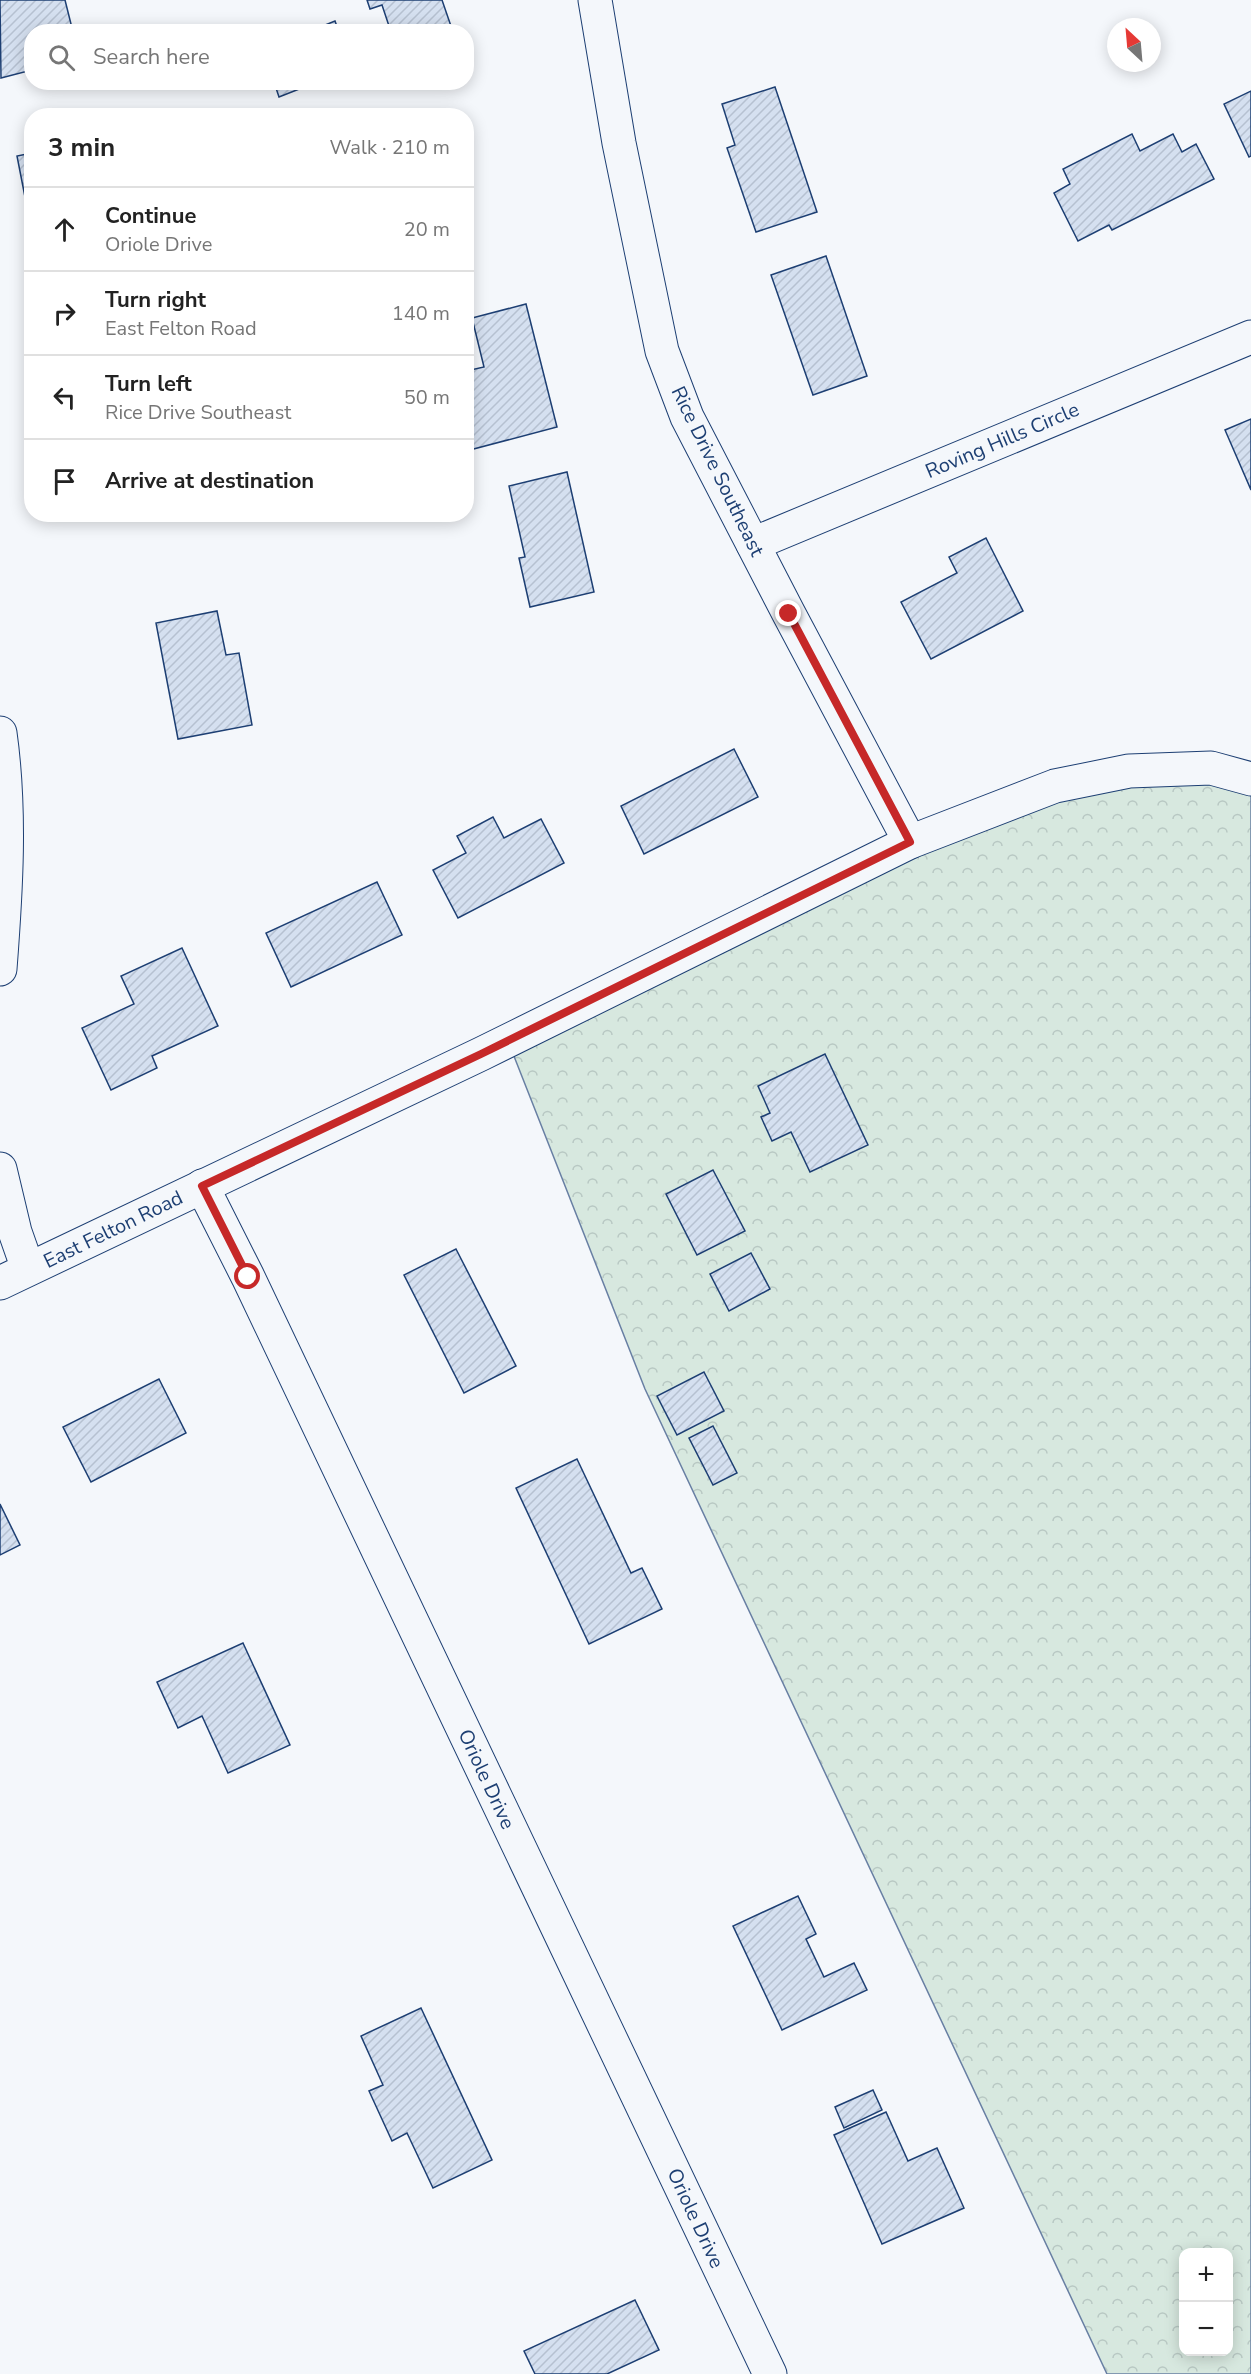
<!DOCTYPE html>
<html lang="en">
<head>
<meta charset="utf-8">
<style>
  :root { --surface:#fff; --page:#f6f6f6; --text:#222; --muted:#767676; --line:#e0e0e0 }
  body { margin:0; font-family:"Nunito Sans",sans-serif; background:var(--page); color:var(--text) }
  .controls { position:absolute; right:18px; bottom:18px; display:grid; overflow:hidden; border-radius:12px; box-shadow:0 3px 15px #0003 }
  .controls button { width:54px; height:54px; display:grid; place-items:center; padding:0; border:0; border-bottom:2px solid var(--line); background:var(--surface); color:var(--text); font:30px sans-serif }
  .compass { position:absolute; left:1107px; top:18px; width:54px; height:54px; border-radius:50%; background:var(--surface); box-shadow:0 3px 15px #0003; rotate:334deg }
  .stop { position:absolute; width:18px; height:18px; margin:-14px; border:4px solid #c62828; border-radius:50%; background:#fff }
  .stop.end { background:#c62828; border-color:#fff; box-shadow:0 2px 6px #0008 }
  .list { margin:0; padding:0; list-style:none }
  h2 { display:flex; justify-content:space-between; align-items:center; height:78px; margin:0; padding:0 24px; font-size:26px }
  h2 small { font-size:20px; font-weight:400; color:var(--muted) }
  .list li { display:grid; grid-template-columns:39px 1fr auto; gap:18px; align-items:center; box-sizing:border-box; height:84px; padding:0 24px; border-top:2px solid var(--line) }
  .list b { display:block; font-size:22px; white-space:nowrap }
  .list p { margin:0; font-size:20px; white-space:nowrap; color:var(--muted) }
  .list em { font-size:20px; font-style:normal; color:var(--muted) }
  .icon { flex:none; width:33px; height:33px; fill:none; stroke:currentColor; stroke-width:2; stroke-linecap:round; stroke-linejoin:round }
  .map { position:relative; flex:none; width:1251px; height:2374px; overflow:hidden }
  .search { position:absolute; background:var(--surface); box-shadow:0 3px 15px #0003; left:24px; top:24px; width:450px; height:66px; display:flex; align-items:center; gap:15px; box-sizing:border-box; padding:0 21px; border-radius:24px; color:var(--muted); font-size:22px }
  .panel { position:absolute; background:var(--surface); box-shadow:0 3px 15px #0003; left:24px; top:108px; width:450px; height:414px; border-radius:24px }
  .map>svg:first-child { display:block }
  .forest { fill:url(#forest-crowns); stroke:#687fa3; stroke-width:1.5; fill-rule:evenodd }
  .building { fill:url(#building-hatch); stroke:#1d3f73; stroke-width:1.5 }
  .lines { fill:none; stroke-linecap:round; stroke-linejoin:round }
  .street-casing { stroke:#1d3f73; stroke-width:35 }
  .secondary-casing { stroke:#1d3f73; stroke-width:35 }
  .street { stroke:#f4f7fb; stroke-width:33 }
  .secondary { stroke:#f4f7fb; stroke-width:33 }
  .route { stroke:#c62828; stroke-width:8 }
  .labels { text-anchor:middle; stroke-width:4.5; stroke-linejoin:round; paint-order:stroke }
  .street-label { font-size:20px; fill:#1d3f73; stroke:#f4f7fb }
</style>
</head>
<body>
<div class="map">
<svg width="1251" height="2374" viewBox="0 0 1251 2374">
  <defs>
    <pattern id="forest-crowns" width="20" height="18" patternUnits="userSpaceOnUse" patternTransform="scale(1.5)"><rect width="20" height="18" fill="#d7e8df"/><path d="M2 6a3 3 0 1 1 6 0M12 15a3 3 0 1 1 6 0" fill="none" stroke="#b8c8c3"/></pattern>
    <pattern id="building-hatch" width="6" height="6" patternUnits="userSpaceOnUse" patternTransform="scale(1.5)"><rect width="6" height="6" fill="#d5e0f0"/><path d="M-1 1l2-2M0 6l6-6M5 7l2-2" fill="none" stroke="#b6c1d1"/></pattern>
  </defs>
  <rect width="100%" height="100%" fill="#f4f7fb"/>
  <path class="forest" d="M 1167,771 L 1251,783 L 1251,2374 L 1107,2374 L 645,1389 L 508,1041 L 910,842 ZM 1184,2252 L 1228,2252 L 1228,2352 L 1184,2352 Z"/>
  <g class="building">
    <polygon points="0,0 65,0 73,32 32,32 32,70 1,78"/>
    <polygon points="367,0 442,0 453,32 391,32 382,5 370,9"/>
    <polygon points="335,21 339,32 308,32"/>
    <polygon points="274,82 317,82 279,97"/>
    <polygon points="775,87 817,212 756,232 727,148 735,145 722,104"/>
    <polygon points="1251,91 1251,156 1249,157 1224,104"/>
    <polygon points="1132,134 1140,151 1173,134 1182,152 1196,144 1214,179 1112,230 1109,225 1078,241 1054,193 1070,184 1063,169"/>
    <polygon points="32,153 32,233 17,156"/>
    <polygon points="826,256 867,376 813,395 771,275"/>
    <polygon points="526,304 557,427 466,451 466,371 484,367 472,318"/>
    <polygon points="1251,419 1251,490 1225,430"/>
    <polygon points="567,472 594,592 530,607 519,558 525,557 509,486"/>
    <polygon points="986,538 1023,611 931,659 901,602 957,573 949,557"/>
    <polygon points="217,611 226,655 239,653 252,725 178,739 156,623"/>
    <polygon points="734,749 758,797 644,854 621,806"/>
    <polygon points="493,817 504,838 541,819 564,863 458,918 433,870 466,853 457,836"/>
    <polygon points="377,882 402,935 291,987 266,933"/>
    <polygon points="182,948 218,1026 152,1056 157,1068 111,1090 82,1028 134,1004 121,976"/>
    <polygon points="825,1054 868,1145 810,1172 791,1132 772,1141 761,1117 770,1113 758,1086"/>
    <polygon points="713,1170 745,1231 697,1255 666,1194"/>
    <polygon points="456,1249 516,1366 464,1393 404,1275"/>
    <polygon points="751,1253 770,1289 729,1311 710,1274"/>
    <polygon points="704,1372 724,1411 677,1435 657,1396"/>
    <polygon points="159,1379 186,1433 91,1482 63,1427"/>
    <polygon points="713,1426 737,1473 713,1485 689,1438"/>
    <polygon points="577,1459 631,1573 642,1568 662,1609 589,1644 516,1488"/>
    <polygon points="0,1504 20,1545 0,1555"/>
    <polygon points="243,1643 290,1745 228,1773 202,1716 178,1728 157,1682"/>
    <polygon points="798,1896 816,1934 806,1939 824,1977 854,1963 867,1990 782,2030 733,1926"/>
    <polygon points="421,2008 492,2160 433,2188 407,2133 392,2141 369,2091 383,2085 361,2036"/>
    <polygon points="873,2090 882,2110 844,2128 835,2107"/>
    <polygon points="886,2112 908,2161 937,2148 964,2208 882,2244 834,2135"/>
    <polygon points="635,2300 659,2350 607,2374 535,2374 524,2351"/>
  </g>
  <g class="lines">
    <defs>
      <g id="street">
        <polyline points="595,0 619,143 662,351 687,417 789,614 910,842"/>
        <polyline points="753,544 1251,337"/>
        <polyline points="202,1186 248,1277 770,2374"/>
      </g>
      <g id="secondary">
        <path d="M 0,733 C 11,811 6,891 0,969"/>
        <polyline points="0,1169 15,1232 28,1269"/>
        <polyline points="0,1283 481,1054 910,842 1055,786 1129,771 1211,768 1251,779"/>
      </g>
    </defs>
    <use href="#street" class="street-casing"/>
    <use href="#secondary" class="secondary-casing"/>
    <use href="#street" class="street"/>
    <use href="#secondary" class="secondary"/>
  </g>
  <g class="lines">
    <polyline class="route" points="248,1277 202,1186 481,1054 910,842 789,614"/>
  </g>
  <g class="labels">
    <g class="street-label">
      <text transform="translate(1002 440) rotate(-23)" y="7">Roving Hills Circle</text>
      <text transform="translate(718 471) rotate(64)" y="7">Rice Drive Southeast</text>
      <text transform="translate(113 1229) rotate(-26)" y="7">East Felton Road</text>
      <text transform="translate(487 1779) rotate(65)" y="7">Oriole Drive</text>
      <text transform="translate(696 2218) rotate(65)" y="7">Oriole Drive</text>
    </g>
  </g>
</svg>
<div class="controls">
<button>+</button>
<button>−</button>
</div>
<svg class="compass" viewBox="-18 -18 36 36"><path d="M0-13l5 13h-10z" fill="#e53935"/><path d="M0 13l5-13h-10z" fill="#767676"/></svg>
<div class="stop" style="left:248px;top:1277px"></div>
<div class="stop end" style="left:789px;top:614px"></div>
<div class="search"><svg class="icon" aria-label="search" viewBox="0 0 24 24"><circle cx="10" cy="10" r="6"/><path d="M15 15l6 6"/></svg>Search here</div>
<section class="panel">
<h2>3 min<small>Walk · 210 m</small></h2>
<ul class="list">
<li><svg class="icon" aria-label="ahead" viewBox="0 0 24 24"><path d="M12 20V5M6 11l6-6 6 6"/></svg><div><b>Continue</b><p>Oriole Drive</p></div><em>20 m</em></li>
<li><svg class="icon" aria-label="right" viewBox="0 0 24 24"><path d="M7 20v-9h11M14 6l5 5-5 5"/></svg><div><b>Turn right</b><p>East Felton Road</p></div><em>140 m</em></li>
<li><svg class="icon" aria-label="left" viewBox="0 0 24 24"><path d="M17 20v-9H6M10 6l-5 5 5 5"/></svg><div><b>Turn left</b><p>Rice Drive Southeast</p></div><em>50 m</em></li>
<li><svg class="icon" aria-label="arrive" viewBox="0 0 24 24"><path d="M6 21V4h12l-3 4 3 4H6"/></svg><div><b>Arrive at destination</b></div></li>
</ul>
</section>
</div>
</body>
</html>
